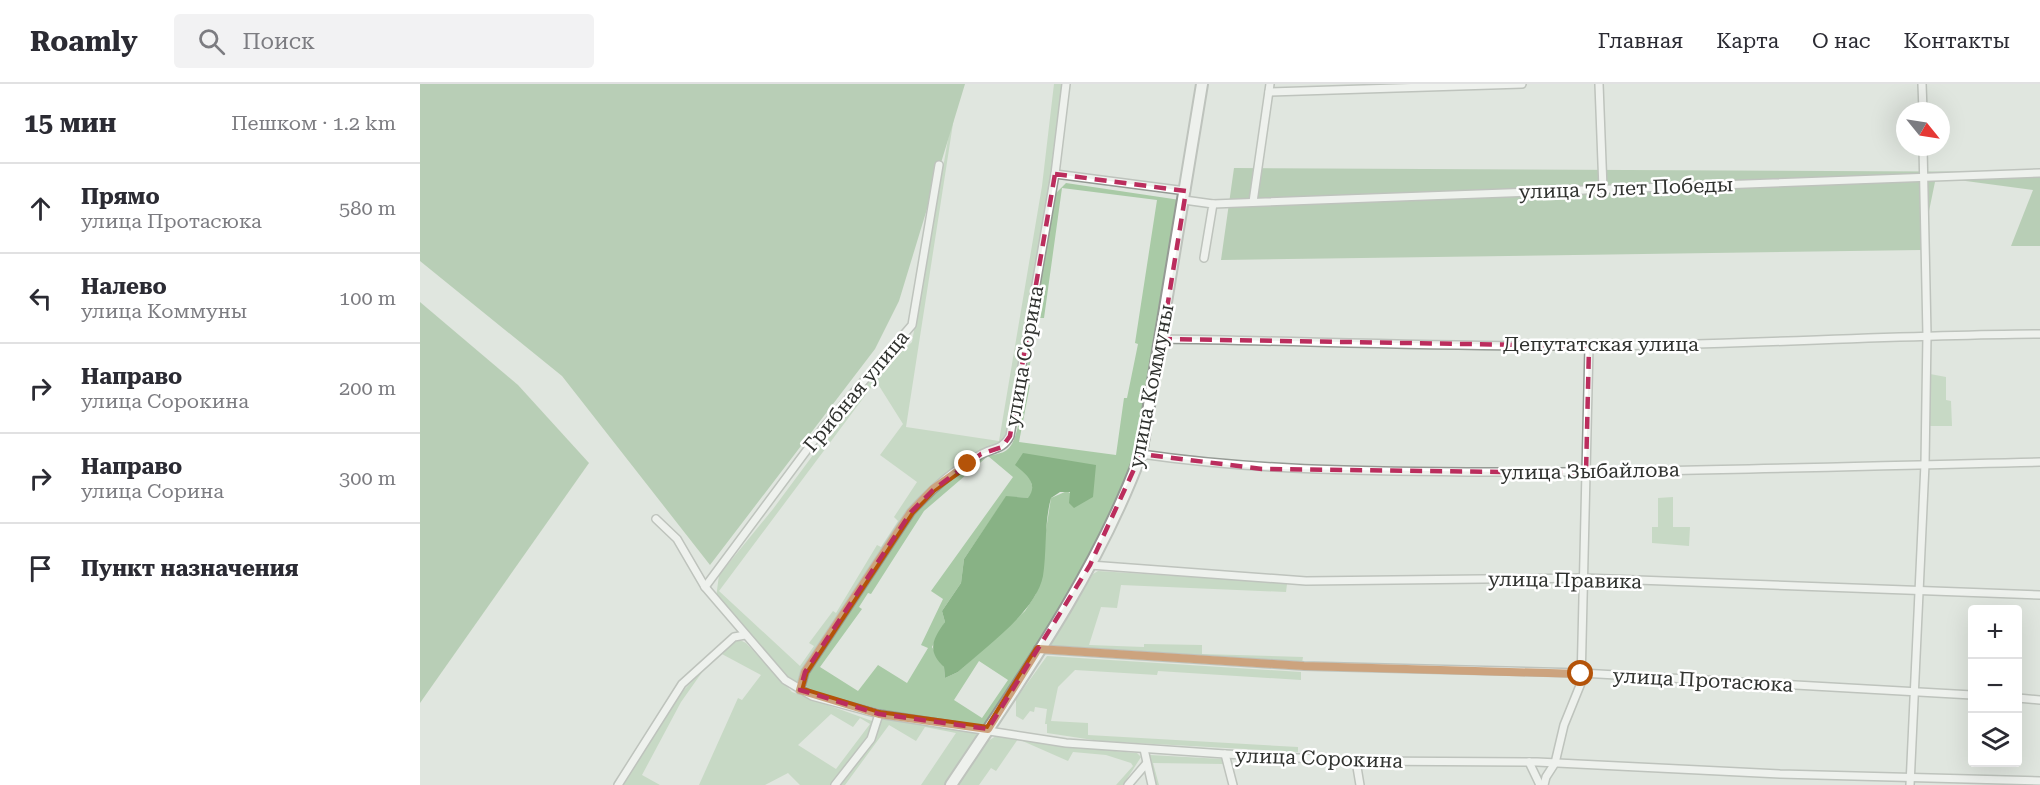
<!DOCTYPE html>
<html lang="ru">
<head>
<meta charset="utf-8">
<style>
  :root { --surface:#fff; --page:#f2f2f3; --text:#2b2b33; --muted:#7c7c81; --line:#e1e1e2 }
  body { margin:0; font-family:"Roboto Serif",serif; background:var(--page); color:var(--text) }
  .controls { position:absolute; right:18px; bottom:18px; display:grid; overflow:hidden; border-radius:6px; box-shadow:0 6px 24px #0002 }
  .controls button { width:54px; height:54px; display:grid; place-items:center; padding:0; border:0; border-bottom:2px solid var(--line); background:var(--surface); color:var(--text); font:30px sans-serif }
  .compass { position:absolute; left:1476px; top:18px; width:54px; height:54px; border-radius:50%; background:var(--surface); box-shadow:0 6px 24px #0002; rotate:120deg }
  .stop { position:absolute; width:18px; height:18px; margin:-14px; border:4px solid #b45309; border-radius:50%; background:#fff }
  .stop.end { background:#b45309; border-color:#fff; box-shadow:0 2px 6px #0008 }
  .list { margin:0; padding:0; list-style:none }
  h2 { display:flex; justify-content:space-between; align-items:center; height:78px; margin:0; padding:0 24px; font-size:26px }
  h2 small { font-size:20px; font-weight:400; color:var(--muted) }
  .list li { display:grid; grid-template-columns:39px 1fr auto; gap:18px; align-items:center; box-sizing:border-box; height:90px; padding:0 24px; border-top:2px solid var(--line) }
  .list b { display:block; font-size:22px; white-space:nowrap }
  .list p { margin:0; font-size:20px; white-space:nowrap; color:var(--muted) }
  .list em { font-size:20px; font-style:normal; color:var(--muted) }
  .icon { flex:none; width:33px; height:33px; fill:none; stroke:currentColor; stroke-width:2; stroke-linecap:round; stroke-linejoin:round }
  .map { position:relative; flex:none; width:1620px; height:701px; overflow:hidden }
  header { display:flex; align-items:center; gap:36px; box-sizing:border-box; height:84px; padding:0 30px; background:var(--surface); border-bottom:2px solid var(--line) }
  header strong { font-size:28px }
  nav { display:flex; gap:33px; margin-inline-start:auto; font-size:21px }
  .search { width:420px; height:54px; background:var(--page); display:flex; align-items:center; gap:15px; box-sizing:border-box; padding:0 21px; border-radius:6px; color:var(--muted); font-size:22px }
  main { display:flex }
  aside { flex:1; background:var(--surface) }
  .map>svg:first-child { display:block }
  .green { fill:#a9caa6; fill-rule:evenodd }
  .forest { fill:#88b285 }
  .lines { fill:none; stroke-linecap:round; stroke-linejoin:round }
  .street-casing { stroke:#959a94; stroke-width:10 }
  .secondary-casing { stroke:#959a94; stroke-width:14 }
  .street { stroke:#fff; stroke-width:7 }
  .secondary { stroke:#fff; stroke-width:10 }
  .route { stroke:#b45309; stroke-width:8 }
  .marked { fill:none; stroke:#bb2d5d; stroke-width:4.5; stroke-dasharray:12 8; stroke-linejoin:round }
  .labels { text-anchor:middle; stroke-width:5; stroke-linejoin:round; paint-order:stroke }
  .street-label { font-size:20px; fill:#30322f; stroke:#fff }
</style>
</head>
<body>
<header>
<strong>Roamly</strong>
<div class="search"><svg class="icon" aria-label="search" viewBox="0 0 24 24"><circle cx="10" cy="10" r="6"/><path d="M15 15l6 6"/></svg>Поиск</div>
<nav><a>Главная</a><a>Карта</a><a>О нас</a><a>Контакты</a></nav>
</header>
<main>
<aside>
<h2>15 мин<small>Пешком · 1.2 km</small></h2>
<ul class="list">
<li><svg class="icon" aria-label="ahead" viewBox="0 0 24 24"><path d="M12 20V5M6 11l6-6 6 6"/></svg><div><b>Прямо</b><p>улица Протасюка</p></div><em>580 m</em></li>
<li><svg class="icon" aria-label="left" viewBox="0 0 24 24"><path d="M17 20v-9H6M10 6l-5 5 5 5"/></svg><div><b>Налево</b><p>улица Коммуны</p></div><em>100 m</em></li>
<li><svg class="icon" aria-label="right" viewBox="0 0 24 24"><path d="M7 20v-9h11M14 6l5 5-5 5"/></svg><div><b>Направо</b><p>улица Сорокина</p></div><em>200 m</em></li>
<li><svg class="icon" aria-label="right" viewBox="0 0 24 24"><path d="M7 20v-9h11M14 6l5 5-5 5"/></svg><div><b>Направо</b><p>улица Сорина</p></div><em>300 m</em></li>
<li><svg class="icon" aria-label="arrive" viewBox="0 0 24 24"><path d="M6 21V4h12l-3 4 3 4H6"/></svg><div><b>Пункт назначения</b></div></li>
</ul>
</aside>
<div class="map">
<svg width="1620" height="701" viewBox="0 0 1620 701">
  <rect width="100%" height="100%" fill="#e0e6df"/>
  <g class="green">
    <path d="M 634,0 L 642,0 L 624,139 L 586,355 L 578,364 L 557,368 L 494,420 L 385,582 L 379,600 L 372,600 L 296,514 L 299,491 L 353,425 L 442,305 L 492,258 L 532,33 L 534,33 L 486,343 L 579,357 L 622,102 ZM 456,297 L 483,340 L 460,371 L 497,398 L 474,433 L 478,437 L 461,463 L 457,461 L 416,529 L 413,527 L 389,559 L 394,562 L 380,582 L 299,507 Z"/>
    <path d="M 646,99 L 760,116 L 722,351 L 706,405 L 632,543 L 564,640 L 558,642 L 483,631 L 389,607 L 385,600 L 393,580 L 493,431 C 511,410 538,387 563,374 C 571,369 582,372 589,364 C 594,358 596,350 598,342 L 634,111 ZM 642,104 L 737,116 L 715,259 L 718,260 L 707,314 L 704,314 L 696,371 L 599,358 L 610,301 L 607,300 L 617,234 L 624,234 ZM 568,372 L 593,393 L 511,507 L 523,515 L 501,561 L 508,564 L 487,599 L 458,581 L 438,607 L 400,583 L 442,525 L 439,523 L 448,509 L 451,510 L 504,427 ZM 609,392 L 667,415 L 662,418 L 647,407 L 631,414 L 616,510 L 605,527 L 538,588 L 525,594 L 524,583 L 512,563 L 525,538 L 522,527 L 541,499 L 544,475 L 586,413 L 609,414 C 615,407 612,400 609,392 ZM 559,577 L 588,596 L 562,634 L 534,616 Z"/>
    <polygon points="1510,290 1526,293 1526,316 1531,317 1532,342 1509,342"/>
    <polygon points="1253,413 1253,443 1270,443 1269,462 1232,459 1232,443 1238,443 1238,414"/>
    <polygon points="678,487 884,500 867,500 866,508 701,501 697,524 681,523 669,561 724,563 724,560 782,561 782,570 883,573 882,579 637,566 631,560 673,490"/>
    <path d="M 318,555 L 326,559 L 372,608 L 452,637 L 451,650 L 412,701 L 380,701 L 368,689 L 345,701 L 279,701 L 318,614 L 322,616 L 341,591 L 300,569 ZM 411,630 L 433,643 L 440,634 L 450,640 L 416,685 L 378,661 Z"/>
    <polygon points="627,572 881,588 881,596 738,587 737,591 655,586 638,603 631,637 668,639 668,651 878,663 878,668 680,657 627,649 627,640 625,640 627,625 615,623 614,628 610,627 603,636 596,632 596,615"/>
    <polygon points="285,584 261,618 222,691 240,701 202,701 260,610"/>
    <polygon points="462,635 550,647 556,649 557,654 526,701 501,701 536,649 505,643 496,657 469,641 425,701 420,701 453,657"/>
    <polygon points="576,652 590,652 629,661 717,669 721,673 703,701 696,701 713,682 711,679 686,671 653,668 648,677 598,655 576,687 571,684 559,701 536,701 568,657"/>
    <polygon points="730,671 802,675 803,680 733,679 739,701 735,701 729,679"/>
  </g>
  <g class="forest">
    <polygon points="0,0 545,0 479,217 455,265 290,481 142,292 0,177"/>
    <polygon points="814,84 1620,88 1620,162 1591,162 1613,106 1516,93 1501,166 801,176"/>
    <polygon points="0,218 98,301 169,379 0,619"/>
    <path d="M 603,369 L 676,381 L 673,413 L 654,424 L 649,419 L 650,408 L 640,408 L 631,414 C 624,439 627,467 623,492 C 616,528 564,564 538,588 L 525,594 L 524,583 C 507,567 512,556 525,538 L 522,527 L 541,499 L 544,475 L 586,412 L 608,414 C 619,400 606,390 595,381 Z"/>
  </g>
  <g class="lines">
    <defs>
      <g id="street">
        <polyline points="1179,0 1183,105"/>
        <polyline points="1502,0 1503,27"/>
        <polyline points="849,8 1102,0"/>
        <polyline points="635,90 766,107"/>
        <polyline points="764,116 793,120 784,174"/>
        <polyline points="833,118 850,0"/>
        <polyline points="793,120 1620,89"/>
        <path d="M 742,255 C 885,257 1029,263 1172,262 C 1322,261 1471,251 1620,250"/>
        <path d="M 721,370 C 831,386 937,387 1048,388 C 1238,389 1429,382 1620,378"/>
        <polyline points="236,435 257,455 285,503 365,596 392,612 459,630 646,659 805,670 936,677 1117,678 1360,690 1620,697"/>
        <polyline points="670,481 886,497 1163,494 1620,511"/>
        <polyline points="285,503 404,343 492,241 519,81"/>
        <polyline points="618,565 884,582 1161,589 1552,611"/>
        <path d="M 380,606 L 385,588 L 491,428 C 510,407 535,385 560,371 C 572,364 583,366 590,352 L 635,90 L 646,0"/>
        <polyline points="1598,614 1620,616"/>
        <polyline points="724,665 732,701"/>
        <polyline points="805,670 813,701"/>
        <polyline points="936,677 940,701"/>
        <polyline points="1109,678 1120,701"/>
        <polyline points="198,701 262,600 314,553 325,551"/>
        <polyline points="415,701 451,655 459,630"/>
        <polyline points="708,701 726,680"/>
        <polyline points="1124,701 1126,693 1135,679 1144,641 1161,599 1169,262"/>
        <polyline points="1490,701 1505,380 1507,251 1503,63"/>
      </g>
      <path id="secondary" d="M 531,701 C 601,596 677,489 721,370 L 782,0"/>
    </defs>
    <use href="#street" class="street-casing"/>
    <use href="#secondary" class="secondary-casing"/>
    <use href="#street" class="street"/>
    <use href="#secondary" class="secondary"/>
  </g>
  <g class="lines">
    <polyline class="route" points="548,380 513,405 491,428 385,588 380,606 459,630 568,645 618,565 884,582 1161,590"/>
  </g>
  <path d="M0 0H1620V701H0ZM 635,90 L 766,107 L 742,255 L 1169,262 L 1166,389 L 842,385 L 721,370 L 670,481 L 568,645 L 459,630 L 380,606 L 385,588 L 491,428 L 513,406 L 561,370 L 582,363 L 590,352 Z" fill="#e0e6df" fill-opacity=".55" fill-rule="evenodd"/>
  <path class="marked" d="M 635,90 L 766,107 L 742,255 L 1169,262 L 1166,389 L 842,385 L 721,370 L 670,481 L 568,645 L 459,630 L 380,606 L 385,588 L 491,428 L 513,406 L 561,370 L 582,363 L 590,352 Z"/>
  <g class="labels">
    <g class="street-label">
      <text transform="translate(1206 104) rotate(-2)" y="7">улица 75 лет Победы</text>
      <text x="1181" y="267">Депутатская улица</text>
      <text transform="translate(604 272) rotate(-80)" y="7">улица Сорина</text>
      <text transform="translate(731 302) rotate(-79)" y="7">улица Коммуны</text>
      <text transform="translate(436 307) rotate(-50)" y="7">Грибная улица</text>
      <text transform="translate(1170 387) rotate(-1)" y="7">улица Зыбайлова</text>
      <text transform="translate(1145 496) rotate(1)" y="7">улица Правика</text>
      <text transform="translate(1283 596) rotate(3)" y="7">улица Протасюка</text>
      <text transform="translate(899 674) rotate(2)" y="7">улица Сорокина</text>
    </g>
  </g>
</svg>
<div class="controls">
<button>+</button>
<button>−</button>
<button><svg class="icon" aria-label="layers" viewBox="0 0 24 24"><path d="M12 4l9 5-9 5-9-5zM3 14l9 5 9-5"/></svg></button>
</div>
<svg class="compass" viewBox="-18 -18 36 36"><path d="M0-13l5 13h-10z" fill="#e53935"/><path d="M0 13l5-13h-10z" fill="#7c7c81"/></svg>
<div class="stop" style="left:1161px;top:590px"></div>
<div class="stop end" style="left:548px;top:380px"></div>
</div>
</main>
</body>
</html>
